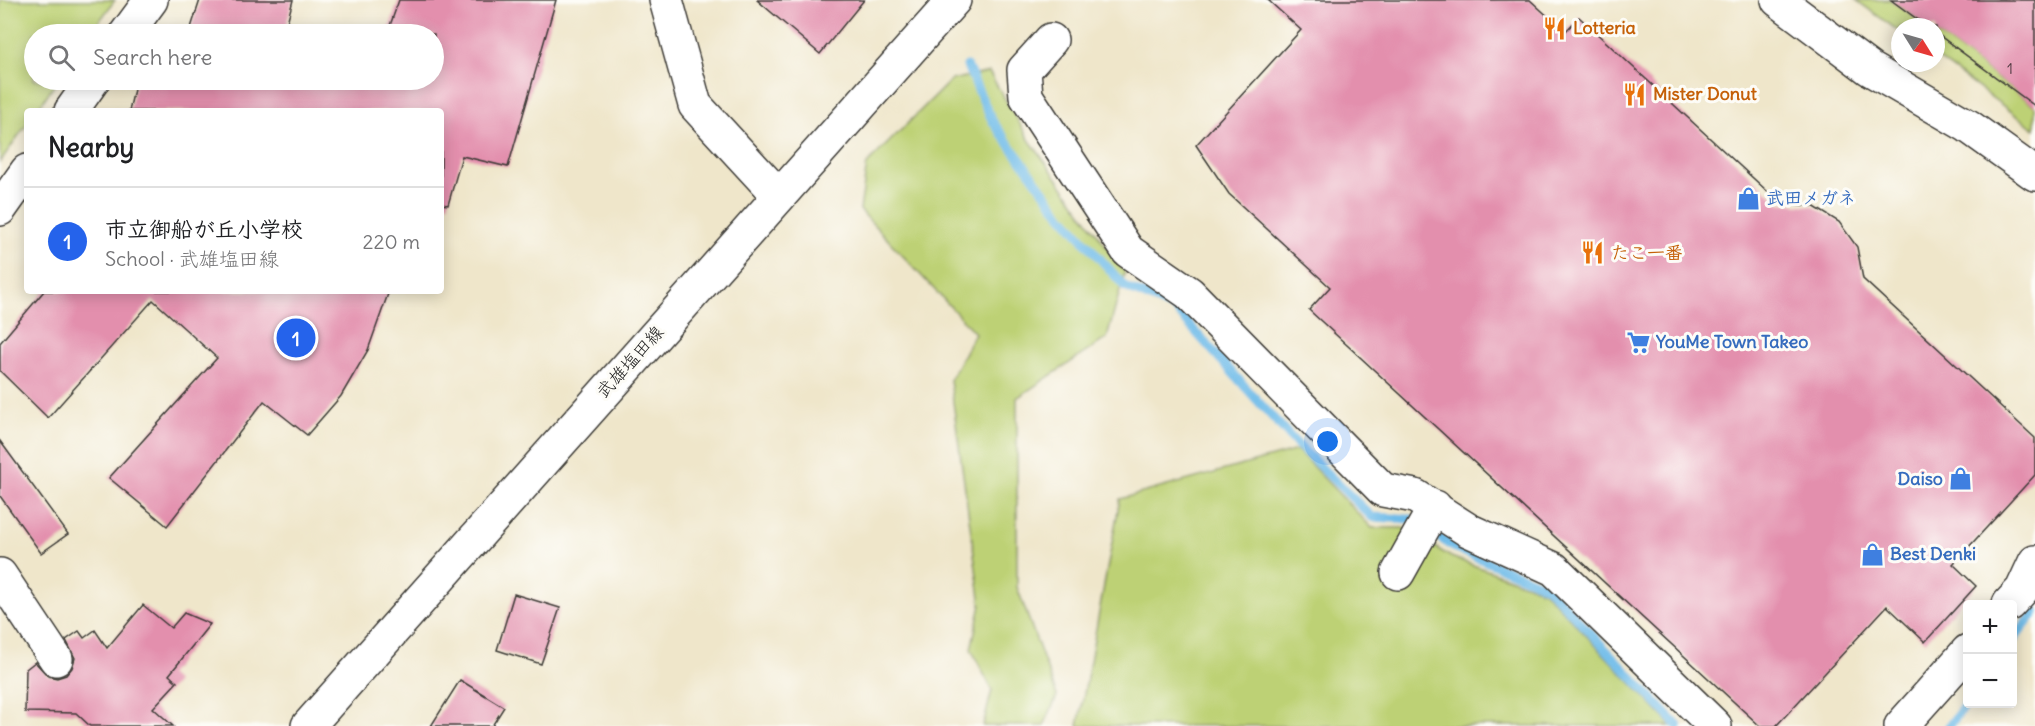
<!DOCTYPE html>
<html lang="en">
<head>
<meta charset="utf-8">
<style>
  :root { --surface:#fff; --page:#f2f2f2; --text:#202124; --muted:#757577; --line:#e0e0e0; --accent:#2563eb }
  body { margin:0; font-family:Delius,"Klee One",sans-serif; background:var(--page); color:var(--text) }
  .controls { position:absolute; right:18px; bottom:18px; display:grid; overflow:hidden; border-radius:6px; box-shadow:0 3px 15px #0003 }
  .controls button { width:54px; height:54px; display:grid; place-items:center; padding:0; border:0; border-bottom:2px solid var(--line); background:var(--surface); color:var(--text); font:30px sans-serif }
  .compass { position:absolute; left:1891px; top:18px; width:54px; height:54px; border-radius:50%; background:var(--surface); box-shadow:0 3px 15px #0003; rotate:127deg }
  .you { position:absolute; left:1328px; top:442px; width:21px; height:21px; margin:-15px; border:4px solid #fff; border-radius:50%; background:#1a73e8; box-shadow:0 0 0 9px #1a73e833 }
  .badge { display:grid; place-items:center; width:39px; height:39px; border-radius:50%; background:var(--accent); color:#fff; font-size:20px; font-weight:700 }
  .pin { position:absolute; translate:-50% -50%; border:3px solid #fff; box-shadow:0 2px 6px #0006 }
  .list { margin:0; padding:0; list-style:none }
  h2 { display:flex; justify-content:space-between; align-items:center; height:78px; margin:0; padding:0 24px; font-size:26px }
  h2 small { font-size:20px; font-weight:400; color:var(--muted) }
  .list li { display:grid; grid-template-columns:39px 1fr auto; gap:18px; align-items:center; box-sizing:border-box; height:108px; padding:0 24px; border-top:2px solid var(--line) }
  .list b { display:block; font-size:22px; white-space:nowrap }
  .list p { margin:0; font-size:20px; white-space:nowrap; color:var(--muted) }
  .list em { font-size:20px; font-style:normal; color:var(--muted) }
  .icon { flex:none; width:33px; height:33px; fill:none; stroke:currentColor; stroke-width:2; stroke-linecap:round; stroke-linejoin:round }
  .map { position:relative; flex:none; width:2035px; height:726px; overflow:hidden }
  .search { position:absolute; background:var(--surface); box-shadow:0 3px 15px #0003; left:24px; top:24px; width:420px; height:66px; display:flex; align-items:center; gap:15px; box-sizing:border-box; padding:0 21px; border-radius:33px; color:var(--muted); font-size:22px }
  .panel { position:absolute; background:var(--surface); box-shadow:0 3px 15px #0003; left:24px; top:108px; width:420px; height:186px; border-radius:6px }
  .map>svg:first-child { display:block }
  .green { fill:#bdd175; stroke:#6c7648; stroke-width:1.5 }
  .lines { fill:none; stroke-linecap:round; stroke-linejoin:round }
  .stream { stroke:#6fbce9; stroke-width:9 }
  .building { fill:#e38fad }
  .minor-casing { stroke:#3c3a36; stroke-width:36 }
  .major-casing { stroke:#3c3a36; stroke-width:36 }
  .minor { stroke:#fff; stroke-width:33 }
  .major { stroke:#fff; stroke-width:33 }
  .labels { text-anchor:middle; stroke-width:6; stroke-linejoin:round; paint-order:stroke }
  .number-label { font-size:15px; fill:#4e3940 }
  .food-label { font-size:18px; font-weight:bold; fill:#c56008; stroke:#fdfcf7; text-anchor:start }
  .shop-label { font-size:18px; font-weight:bold; fill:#366cbe; stroke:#fdfcf7; text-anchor:start }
  .street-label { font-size:18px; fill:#1c1c1c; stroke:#fdfcf7 }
</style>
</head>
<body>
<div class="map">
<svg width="2035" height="726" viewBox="0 0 2035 726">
  <rect width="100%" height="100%" fill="#fdfcf7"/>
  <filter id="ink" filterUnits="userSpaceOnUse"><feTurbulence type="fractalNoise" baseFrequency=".0167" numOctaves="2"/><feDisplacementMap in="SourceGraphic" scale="12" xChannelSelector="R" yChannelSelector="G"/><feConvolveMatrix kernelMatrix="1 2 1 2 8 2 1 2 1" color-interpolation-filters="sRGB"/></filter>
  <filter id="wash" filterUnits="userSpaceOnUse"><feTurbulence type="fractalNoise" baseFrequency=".008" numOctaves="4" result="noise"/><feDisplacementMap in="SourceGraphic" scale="24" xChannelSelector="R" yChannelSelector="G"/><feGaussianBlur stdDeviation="1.35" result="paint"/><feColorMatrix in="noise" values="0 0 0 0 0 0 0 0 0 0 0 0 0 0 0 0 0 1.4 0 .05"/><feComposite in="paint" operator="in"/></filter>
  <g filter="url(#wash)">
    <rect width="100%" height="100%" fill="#efe6ca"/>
    <g class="green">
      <polygon points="0,0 115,0 90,34 34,34 34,80 58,80 36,111 27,111 27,124 0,162"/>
      <polygon points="1856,0 1891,0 1928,27 1900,27 1900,32"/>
      <polygon points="1936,33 2035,106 2035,129 1936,57"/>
      <polygon points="989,72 1030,141 1125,272 1107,338 1017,398 1017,587 1057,696 1044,726 983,726 992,690 971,649 981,605 950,380 975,333 860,210 867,164 951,80"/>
      <polygon points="1297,450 1372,528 1404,528 1451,557 1544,591 1672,726 1078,726 1120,499"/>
    </g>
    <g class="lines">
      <g class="stream">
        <polyline points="967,66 993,122 1058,211 1125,287 1175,309 1294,441 1372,517 1411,519 1455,548 1547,587 1678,726"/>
        <polyline points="2012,642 2035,612"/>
        <polyline points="1949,726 1968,701"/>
      </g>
    </g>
    <g id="blocks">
      <g class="building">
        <polygon points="200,0 293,0 284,34 189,34"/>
        <polygon points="399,0 556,0 508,167 462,156 448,205 441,204 441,111 129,111 135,85 146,80 434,80 434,34 387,34"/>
        <polygon points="757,0 864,0 820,54"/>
        <polygon points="1268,0 1530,0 1565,32 1579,17 1780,203 1813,206 1839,222 1857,247 1863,279 2035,438 2035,475 1953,564 1976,586 1925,642 1887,606 1776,726 1760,726 1309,310 1330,287 1229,194 1196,145 1301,30"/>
        <polygon points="1891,0 2035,0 2035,106 1936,33 1936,27 1928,27"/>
        <polygon points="44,291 389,291 368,350 341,396 307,435 264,401 167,526 109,478 217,358 153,300 48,418 0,371 0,343"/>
        <polygon points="0,441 68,534 41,553 0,496"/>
        <polygon points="514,594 560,608 541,664 497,650"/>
        <polygon points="143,605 171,628 184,613 210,624 169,675 177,682 153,708 173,726 90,726 76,713 25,712 26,669 35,662 48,676 57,678 66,675 72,668 75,658 66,640 79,631 84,638 95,630 107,648"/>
        <polygon points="460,680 504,707 492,726 431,726"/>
      </g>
    </g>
  </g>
  <g filter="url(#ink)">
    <use href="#blocks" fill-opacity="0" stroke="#3c3a36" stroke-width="1.5"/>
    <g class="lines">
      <defs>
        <g id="minor">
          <polyline points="666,0 695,105 778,195"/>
          <polyline points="1778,0 1870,69 1968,126 2035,174"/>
          <polyline points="126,34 151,0"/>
          <polyline points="1051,40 1024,70 1026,96 1128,251 1189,293 1383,490 1415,496 1468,530 1554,569 1715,726"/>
          <polyline points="71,111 93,80"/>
          <polyline points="0,209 27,171"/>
          <polyline points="1398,573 1435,507"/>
          <polyline points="0,575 56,659"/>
          <polyline points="2009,604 2022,590 2035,562"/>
          <polyline points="1901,726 1968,651"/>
        </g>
        <polyline id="major" points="308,726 954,0"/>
      </defs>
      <use href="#minor" class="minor-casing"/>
      <use href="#major" class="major-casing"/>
      <use href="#minor" class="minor"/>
      <use href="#major" class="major"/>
    </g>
  </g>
  <defs>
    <symbol id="restaurant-bare" viewBox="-9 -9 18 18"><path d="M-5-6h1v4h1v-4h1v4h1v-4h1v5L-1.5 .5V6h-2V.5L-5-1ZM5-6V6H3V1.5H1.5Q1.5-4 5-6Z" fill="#e8710a" stroke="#fdfcf7" stroke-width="2.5" paint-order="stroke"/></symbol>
    <symbol id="shop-bare" viewBox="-9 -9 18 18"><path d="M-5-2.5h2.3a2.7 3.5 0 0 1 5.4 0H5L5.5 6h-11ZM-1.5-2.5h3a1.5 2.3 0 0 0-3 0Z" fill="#3f7fe0" stroke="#fdfcf7" stroke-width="2.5" paint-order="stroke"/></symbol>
    <symbol id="supermarket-bare" viewBox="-9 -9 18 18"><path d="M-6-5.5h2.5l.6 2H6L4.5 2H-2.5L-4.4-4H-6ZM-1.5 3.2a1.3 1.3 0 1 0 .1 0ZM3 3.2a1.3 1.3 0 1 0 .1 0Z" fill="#3f7fe0" stroke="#fdfcf7" stroke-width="2.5" paint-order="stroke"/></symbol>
  </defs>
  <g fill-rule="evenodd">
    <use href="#restaurant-bare" x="1538" y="12" width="33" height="33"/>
    <use href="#restaurant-bare" x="1618" y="78" width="33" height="33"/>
    <use href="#shop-bare" x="1732" y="182" width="33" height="33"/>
    <use href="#restaurant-bare" x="1576" y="236" width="33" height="33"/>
    <use href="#supermarket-bare" x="1622" y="326" width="33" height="33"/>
    <use href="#shop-bare" x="1944" y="462" width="33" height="33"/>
    <use href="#shop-bare" x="1856" y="538" width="33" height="33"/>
  </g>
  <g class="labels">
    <g class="number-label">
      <text x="2010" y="74">1</text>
    </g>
    <g class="food-label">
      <text x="1573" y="34">Lotteria</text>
      <text x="1653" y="100">Mister Donut</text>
      <text x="1611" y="259">たこ一番</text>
    </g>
    <g class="shop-label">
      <text x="1766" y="204">武田メガネ</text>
      <text x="1656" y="348">YouMe Town Takeo</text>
      <text x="1943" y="485" text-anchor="end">Daiso</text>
      <text x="1890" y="560">Best Denki</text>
    </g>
    <g class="street-label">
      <text transform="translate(630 362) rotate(-48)" y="6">武雄塩田線</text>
    </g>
  </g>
</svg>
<div class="controls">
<button>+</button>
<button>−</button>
</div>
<svg class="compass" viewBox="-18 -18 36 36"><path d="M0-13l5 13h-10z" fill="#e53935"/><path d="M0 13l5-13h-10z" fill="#757577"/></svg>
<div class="you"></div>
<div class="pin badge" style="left:296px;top:338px">1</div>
<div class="search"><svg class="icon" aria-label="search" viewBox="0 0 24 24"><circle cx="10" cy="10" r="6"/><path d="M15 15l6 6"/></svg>Search here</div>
<section class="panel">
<h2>Nearby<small></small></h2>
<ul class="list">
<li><span class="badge">1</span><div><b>市立御船が丘小学校</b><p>School · 武雄塩田線</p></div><em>220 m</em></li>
</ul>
</section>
</div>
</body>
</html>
